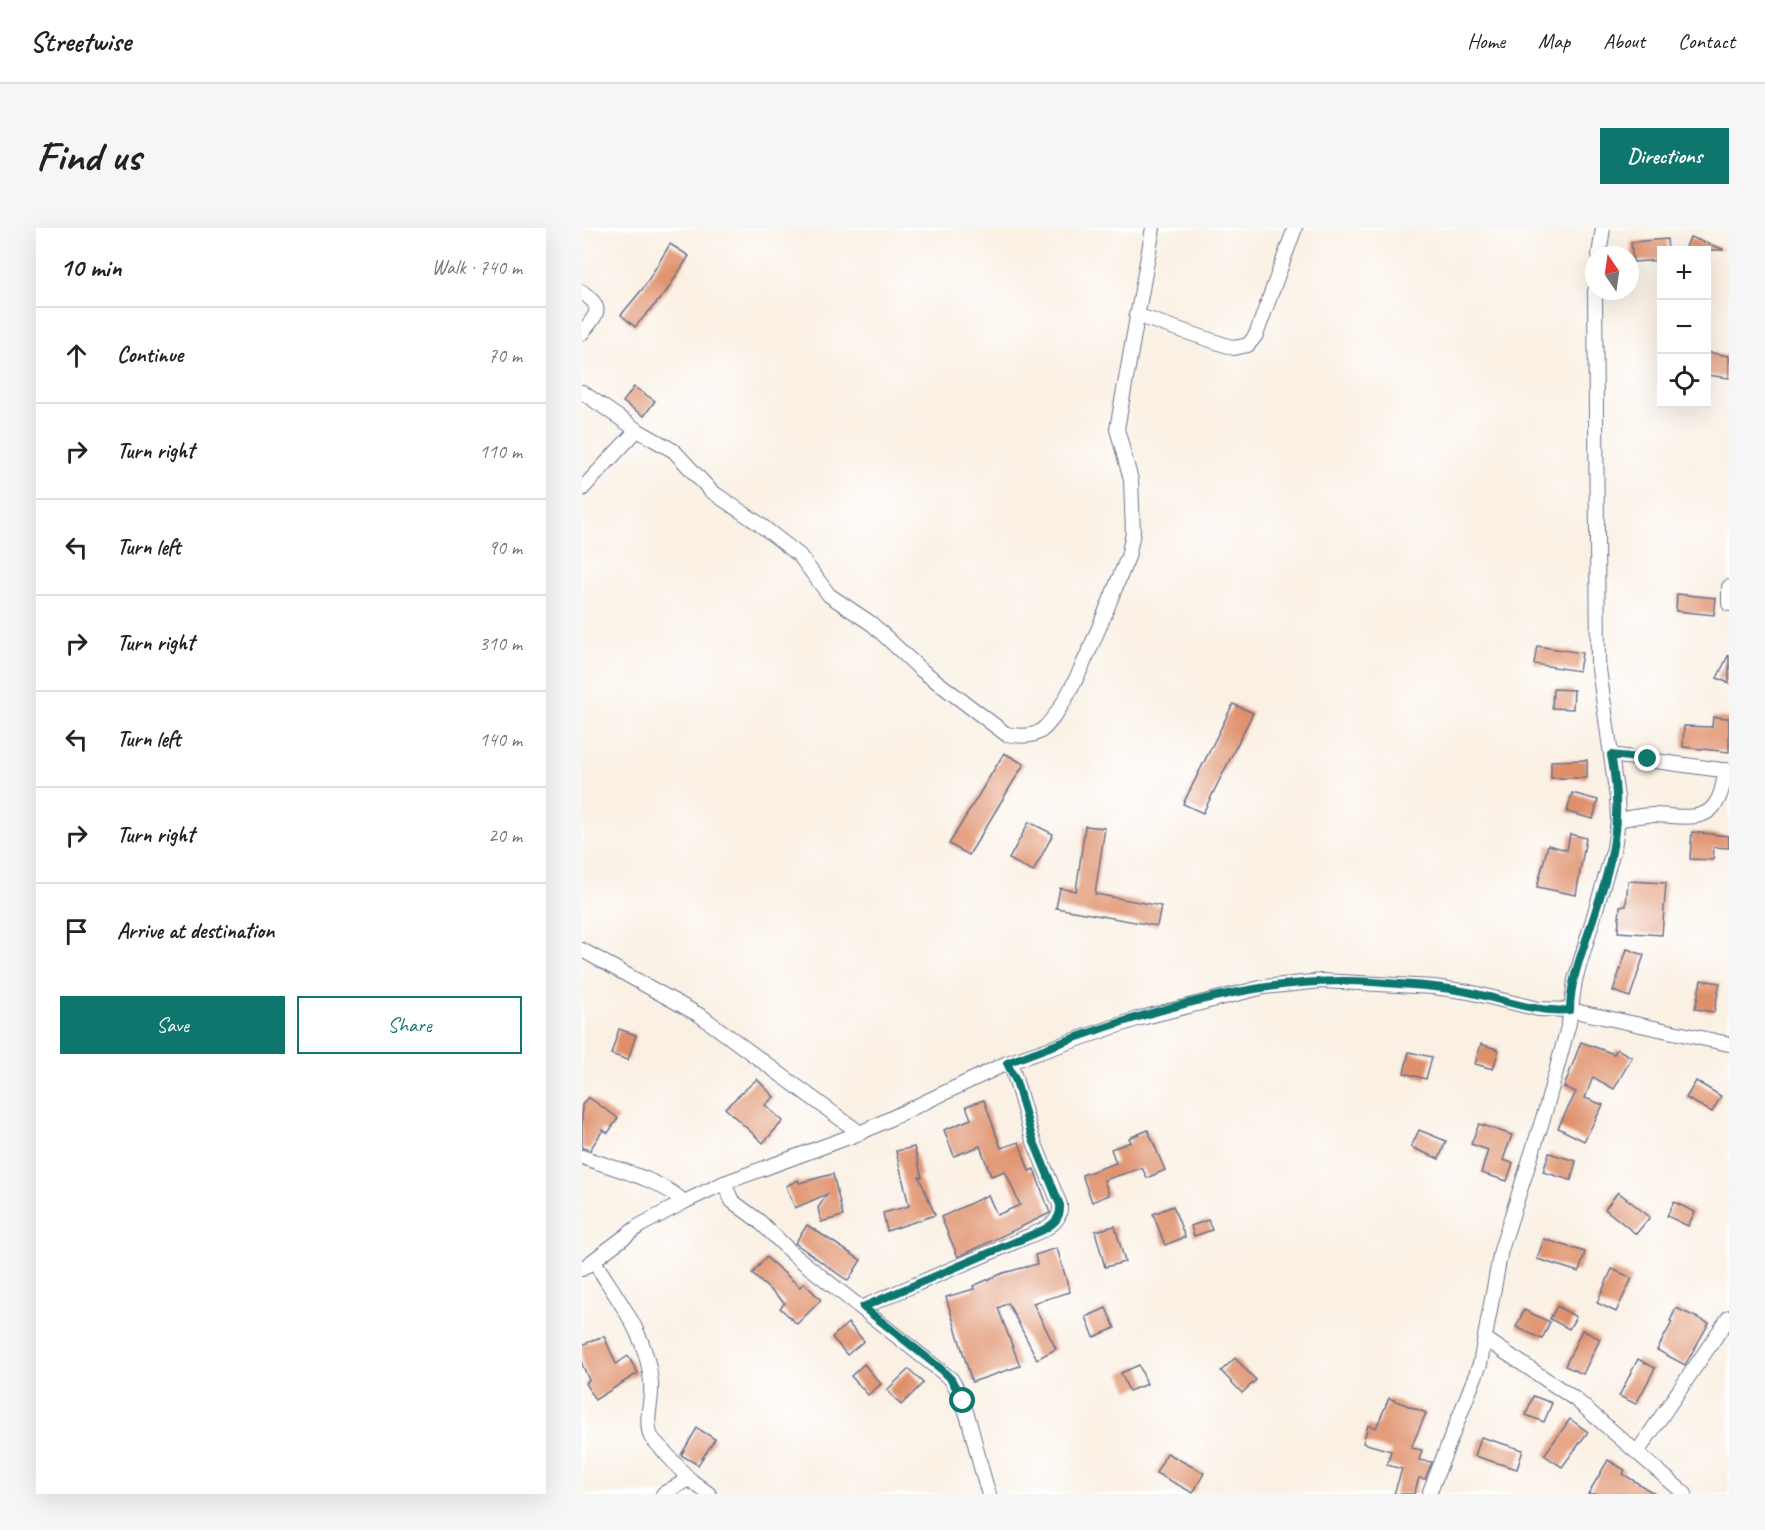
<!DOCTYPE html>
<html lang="en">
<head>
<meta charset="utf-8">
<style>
  :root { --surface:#fff; --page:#f6f6f6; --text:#222; --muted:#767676; --line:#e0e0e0; --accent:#0f766e }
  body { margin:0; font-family:Caveat,sans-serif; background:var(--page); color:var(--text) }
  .controls { position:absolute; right:18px; top:18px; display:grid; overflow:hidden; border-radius:0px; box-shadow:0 6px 24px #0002 }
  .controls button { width:54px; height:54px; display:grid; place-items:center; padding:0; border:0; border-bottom:2px solid var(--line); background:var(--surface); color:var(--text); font:30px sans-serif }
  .compass { position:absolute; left:1003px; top:18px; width:54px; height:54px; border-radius:50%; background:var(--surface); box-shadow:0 6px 24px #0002; rotate:347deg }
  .stop { position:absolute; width:18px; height:18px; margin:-14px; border:4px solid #0f766e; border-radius:50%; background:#fff }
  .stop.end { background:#0f766e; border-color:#fff; box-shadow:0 2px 6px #0008 }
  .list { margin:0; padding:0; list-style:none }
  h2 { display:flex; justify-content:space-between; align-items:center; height:78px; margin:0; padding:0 24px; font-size:26px }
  h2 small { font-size:20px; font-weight:400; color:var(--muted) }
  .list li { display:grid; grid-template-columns:39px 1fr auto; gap:18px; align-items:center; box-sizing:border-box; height:96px; padding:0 24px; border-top:2px solid var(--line) }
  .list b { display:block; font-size:22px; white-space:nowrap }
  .list em { font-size:20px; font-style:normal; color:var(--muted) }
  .actions { display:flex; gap:12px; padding:18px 24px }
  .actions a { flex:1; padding:14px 0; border:2px solid var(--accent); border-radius:0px; text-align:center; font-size:21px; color:var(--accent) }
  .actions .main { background:var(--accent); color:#fff }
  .icon { flex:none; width:33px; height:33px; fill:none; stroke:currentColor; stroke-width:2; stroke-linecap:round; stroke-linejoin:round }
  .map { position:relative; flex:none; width:1147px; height:1266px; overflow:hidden; border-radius:0px }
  header { display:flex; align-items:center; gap:36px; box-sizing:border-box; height:84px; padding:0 30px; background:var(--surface); border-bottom:2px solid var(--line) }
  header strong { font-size:28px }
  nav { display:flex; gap:33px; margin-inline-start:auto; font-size:21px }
  .intro { display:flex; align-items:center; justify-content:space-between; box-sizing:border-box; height:144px; padding:0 36px }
  h1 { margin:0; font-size:42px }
  .button { padding:15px 27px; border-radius:0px; background:var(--accent); color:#fff; font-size:21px; font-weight:700 }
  main { display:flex; gap:36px; padding:0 36px }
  aside { flex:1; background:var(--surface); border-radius:0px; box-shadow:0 6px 24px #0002 }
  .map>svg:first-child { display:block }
  .building { fill:#df906b }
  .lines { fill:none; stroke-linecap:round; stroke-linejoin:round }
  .minor-casing { stroke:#69738d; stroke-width:16 }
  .minor { stroke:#fff; stroke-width:14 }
  .route { stroke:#0f766e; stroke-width:8 }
</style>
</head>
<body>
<header>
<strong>Streetwise</strong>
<nav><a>Home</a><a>Map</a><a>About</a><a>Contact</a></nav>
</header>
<div class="intro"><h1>Find us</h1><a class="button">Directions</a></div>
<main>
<aside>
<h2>10 min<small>Walk · 740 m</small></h2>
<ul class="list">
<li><svg class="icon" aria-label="ahead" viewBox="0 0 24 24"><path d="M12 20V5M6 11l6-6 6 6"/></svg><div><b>Continue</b></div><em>70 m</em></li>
<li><svg class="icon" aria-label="right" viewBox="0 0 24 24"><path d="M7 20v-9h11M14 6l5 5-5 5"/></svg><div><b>Turn right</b></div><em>110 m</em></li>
<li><svg class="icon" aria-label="left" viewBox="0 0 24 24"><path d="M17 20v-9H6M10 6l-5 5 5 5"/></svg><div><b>Turn left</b></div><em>90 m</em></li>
<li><svg class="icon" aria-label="right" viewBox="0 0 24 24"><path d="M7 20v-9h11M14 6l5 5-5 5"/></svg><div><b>Turn right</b></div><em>310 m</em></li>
<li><svg class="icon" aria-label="left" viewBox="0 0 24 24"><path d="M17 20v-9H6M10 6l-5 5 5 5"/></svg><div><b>Turn left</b></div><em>140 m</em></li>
<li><svg class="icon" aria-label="right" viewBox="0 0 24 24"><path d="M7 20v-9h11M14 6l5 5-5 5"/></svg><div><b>Turn right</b></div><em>20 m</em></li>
<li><svg class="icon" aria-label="arrive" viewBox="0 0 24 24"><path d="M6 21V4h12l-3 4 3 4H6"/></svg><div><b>Arrive at destination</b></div></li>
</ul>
<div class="actions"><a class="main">Save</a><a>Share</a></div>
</aside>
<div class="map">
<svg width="1147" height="1266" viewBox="0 0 1147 1266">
  <rect width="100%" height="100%" fill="#fff"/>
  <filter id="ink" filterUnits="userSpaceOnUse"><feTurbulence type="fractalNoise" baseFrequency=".0167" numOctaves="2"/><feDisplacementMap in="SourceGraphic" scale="12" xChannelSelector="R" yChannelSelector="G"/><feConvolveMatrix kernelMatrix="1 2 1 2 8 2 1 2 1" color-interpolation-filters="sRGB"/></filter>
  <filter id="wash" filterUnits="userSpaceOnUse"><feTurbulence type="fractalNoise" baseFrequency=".008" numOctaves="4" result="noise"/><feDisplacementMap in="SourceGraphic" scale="24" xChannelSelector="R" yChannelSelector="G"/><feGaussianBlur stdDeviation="1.35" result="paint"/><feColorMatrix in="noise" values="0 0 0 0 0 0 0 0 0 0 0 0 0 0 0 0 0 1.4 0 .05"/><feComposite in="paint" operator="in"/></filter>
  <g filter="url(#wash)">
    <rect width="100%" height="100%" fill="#faf0e3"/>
    <g id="blocks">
      <g class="building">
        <polygon points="1108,9 1141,21 1141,22 1103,22"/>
        <polygon points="1085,11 1086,22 1080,22 1080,32 1051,34 1049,14"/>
        <polygon points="88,16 107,28 84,64 53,99 39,87 62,59"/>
        <polygon points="1125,124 1147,128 1147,150 1125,147"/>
        <polygon points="52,159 73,173 62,188 41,174"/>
        <polygon points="1095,366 1134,370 1132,387 1094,383"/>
        <polygon points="955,418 1000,425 997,443 952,436"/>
        <polygon points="1147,426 1147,455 1135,450"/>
        <polygon points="971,461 992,462 991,481 970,480"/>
        <polygon points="651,476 671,485 621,585 601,576"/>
        <polygon points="1131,489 1147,490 1147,524 1101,519 1102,498 1130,499"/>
        <polygon points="422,525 442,536 387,627 367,616"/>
        <polygon points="1005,532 1005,550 969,550 969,533"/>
        <polygon points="990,565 1016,572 1011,591 985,584"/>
        <polygon points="447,594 471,606 451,644 427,631"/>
        <polygon points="503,598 523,600 513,666 579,678 575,698 474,680 478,660 494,663"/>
        <polygon points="1110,604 1147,608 1147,620 1132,619 1131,632 1108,631"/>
        <polygon points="988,606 1004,610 994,667 955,659 966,617 985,622"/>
        <polygon points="1046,653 1084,655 1080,707 1036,704 1038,678 1044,678"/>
        <polygon points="1045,721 1062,727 1048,769 1031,763"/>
        <polygon points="1119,752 1138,755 1132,784 1113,781"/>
        <polygon points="37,801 54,807 46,832 29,826"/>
        <polygon points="999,814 1032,826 1035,821 1050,829 1032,861 1011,849 1003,870 1021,877 1002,913 976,900 994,864 982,859"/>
        <polygon points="899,816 917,822 911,841 893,836"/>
        <polygon points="827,824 850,829 844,851 822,845"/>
        <polygon points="175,851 192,869 183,877 201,893 181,915 143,880"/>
        <polygon points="1114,853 1139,868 1130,884 1104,870"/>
        <polygon points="6,869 36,890 26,905 21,902 8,922 0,920 0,877"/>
        <polygon points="402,872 419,920 437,914 447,943 452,941 468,985 376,1029 359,989 406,967 415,987 438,977 423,943 409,948 398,918 372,928 362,902 389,891 384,878"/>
        <polygon points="897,896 930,907 921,932 931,935 925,953 899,945 906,922 889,916"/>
        <polygon points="566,902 583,942 565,950 560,940 522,952 527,967 510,974 500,947 534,935 529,921 549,914 547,910"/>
        <polygon points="837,902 864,913 857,931 829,919"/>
        <polygon points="332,919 340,949 337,949 353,987 305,1003 301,985 327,978 314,923"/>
        <polygon points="967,925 994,933 989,952 961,944"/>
        <polygon points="251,946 261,988 239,994 236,980 245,966 213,980 204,958 216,952 217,955"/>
        <polygon points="1036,964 1068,989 1054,1006 1023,981"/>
        <polygon points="1092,974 1113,984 1106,998 1085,988"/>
        <polygon points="591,978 603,1009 583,1017 571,986"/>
        <polygon points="626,992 630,1002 612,1008 609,998"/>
        <polygon points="225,997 279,1032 266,1053 213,1015"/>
        <polygon points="533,998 543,1034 523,1039 513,1003"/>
        <polygon points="962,1011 1003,1024 997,1044 955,1031"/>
        <polygon points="475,1020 488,1064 451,1075 474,1121 455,1131 426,1075 416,1080 438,1138 390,1154 364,1069 392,1061 391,1058 421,1045 455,1036 453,1027"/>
        <polygon points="184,1029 218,1059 222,1055 239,1072 215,1096 198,1080 203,1075 170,1046"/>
        <polygon points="1030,1041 1050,1050 1034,1084 1015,1075"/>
        <polygon points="975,1078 994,1089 987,1101 968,1091"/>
        <polygon points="524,1080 533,1100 512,1109 504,1089"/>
        <polygon points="1094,1080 1127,1095 1103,1137 1075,1122 1090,1094 1088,1093"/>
        <polygon points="942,1082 968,1094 960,1111 934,1099"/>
        <polygon points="266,1095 282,1113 265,1127 250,1109"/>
        <polygon points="1000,1102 1018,1111 1001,1146 983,1138"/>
        <polygon points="22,1108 34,1136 46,1128 56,1145 13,1172 3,1155 7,1152 0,1136 0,1117"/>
        <polygon points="653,1130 674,1152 660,1165 639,1143"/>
        <polygon points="1056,1131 1073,1140 1054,1176 1037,1168"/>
        <polygon points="282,1136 299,1156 286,1167 269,1148"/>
        <polygon points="557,1137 565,1156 547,1163 539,1145"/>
        <polygon points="327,1141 341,1155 319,1177 305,1162"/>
        <polygon points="951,1168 970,1175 962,1194 944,1187"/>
        <polygon points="807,1170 844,1185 829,1220 840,1222 837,1232 850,1234 843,1251 837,1250 832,1266 812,1266 820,1241 805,1237 809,1223 781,1215 786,1197 794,1200"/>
        <polygon points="988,1191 1006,1204 980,1239 962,1227"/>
        <polygon points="115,1200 133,1211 116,1237 99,1227"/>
        <polygon points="899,1209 941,1222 935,1241 893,1228"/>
        <polygon points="585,1225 622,1245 611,1265 574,1245"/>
        <polygon points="1026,1232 1043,1242 1041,1246 1073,1266 1006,1266"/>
      </g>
    </g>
  </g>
  <g filter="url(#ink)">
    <use href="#blocks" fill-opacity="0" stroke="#69738d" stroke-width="1.5"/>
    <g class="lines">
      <defs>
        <g id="minor">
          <polyline points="1017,27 1021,0"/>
          <path d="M 0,64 C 23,80 15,86 0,105"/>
          <polyline points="554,87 652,120 666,117 674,107 713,0"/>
          <path d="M 0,164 L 55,202 L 92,223 L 129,263 L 176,295 L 217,327 L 247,367 L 290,396 L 338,441 L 424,506 C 435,508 451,510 460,502 C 491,476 528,370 546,329 L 551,305 L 549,252 L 535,201 L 571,0"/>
          <polyline points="0,261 55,202"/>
          <polyline points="1147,359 1147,376"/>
          <polyline points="1029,527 1147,543"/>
          <path d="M 1036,592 C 1047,590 1058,587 1069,587 C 1088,586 1118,596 1132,578 C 1140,568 1141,555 1144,542"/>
          <polyline points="0,722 119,788 278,905"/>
          <path d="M 0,929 C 33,941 76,950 102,974"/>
          <path d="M 142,955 L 150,973 L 177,993 L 212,1027 L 369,1151 C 389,1181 394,1230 407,1266"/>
          <path d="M 12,1033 C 35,1071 66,1108 69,1154 C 71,1172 62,1192 69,1209 L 107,1251 L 127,1266"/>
          <polyline points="0,1041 57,998 102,974 142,955 278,905 425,835 555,791 682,759 740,753 852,759 887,764 956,781 988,782 1147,816"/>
          <path d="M 281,1079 L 461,1002 C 472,996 479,990 478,977 L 450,909 L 431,843 L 425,835"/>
          <polyline points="905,1112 993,1171 1103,1266"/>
          <polyline points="1056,1223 1147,1089"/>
          <polyline points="81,1266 107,1251"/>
          <polyline points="847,1266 898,1136 919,1022 963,884 987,795 993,752 1032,620 1036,592 1035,570 1016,434 1013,63"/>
        </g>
      </defs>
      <use href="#minor" class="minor-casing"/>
      <use href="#minor" class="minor"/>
    </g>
  </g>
  <g class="lines" filter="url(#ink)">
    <path class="route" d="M 381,1173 L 369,1151 L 359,1141 L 281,1079 L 461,1002 C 472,996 479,990 478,977 L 450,909 L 434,853 L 425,835 C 533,793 675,745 791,754 C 822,757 855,757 886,764 C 920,771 952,785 988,782 C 988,756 998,730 1006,706 C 1028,639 1043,599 1029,527 L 1066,531"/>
  </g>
</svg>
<div class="controls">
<button>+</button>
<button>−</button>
<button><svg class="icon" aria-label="locate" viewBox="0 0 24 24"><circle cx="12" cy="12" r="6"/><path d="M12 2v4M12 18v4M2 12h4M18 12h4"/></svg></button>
</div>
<svg class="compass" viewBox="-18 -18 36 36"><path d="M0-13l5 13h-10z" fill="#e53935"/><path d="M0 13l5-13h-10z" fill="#767676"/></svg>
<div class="stop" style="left:381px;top:1173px"></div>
<div class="stop end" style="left:1066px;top:531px"></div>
</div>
</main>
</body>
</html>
